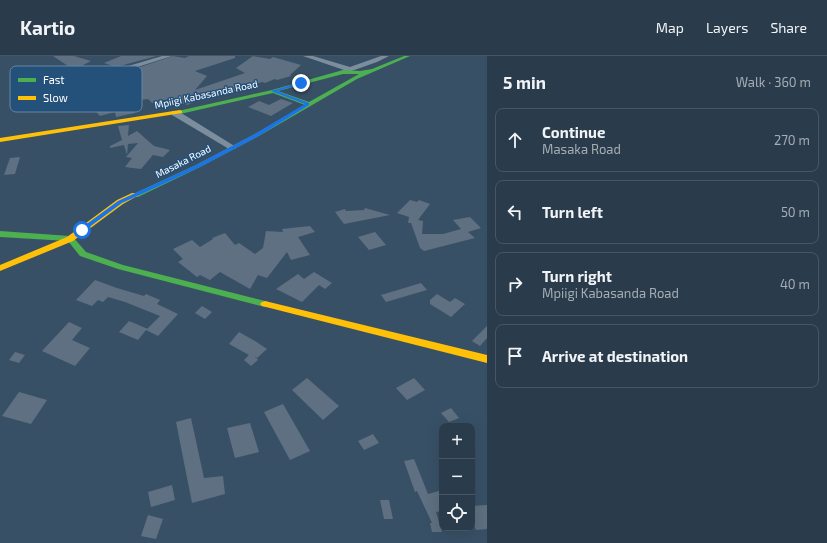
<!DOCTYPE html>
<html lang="en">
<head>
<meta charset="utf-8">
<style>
  :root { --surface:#2a3c4c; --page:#324353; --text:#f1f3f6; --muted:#a5adb5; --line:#465664 }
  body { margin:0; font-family:"Exo 2",sans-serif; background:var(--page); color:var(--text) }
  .controls { position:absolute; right:12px; bottom:12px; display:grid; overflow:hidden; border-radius:8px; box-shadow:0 4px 16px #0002 }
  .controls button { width:36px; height:36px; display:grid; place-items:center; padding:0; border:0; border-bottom:1px solid var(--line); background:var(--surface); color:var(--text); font:20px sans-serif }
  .stop { position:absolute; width:12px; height:12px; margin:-9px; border:3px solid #1a73e8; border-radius:50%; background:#fff }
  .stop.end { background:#1a73e8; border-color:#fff; box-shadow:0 1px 4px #0008 }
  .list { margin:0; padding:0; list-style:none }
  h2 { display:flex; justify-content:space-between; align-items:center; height:52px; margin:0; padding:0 16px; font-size:17px }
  h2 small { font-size:13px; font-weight:400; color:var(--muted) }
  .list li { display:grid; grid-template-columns:26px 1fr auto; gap:12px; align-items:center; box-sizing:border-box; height:64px; margin:0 8px 8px; padding:0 8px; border:1px solid var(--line); border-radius:8px }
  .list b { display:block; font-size:15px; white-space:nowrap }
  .list p { margin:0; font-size:13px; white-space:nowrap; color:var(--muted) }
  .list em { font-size:13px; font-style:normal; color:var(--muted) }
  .icon { flex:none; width:22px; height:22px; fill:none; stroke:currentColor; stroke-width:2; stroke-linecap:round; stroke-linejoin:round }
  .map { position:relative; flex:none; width:487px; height:487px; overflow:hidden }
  header { display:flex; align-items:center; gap:24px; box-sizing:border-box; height:56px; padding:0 20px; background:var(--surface); border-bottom:1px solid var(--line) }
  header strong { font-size:19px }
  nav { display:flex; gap:22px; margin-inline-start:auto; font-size:14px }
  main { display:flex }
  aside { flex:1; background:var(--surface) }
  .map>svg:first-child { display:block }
  .building { fill:#5e7081 }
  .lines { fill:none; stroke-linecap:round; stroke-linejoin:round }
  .street { fill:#7c8d9d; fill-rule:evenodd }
  .fast { fill:#4caf50; fill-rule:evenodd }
  .slow { fill:#ffc107; fill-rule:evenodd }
  .route { fill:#1a73e8 }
  .labels { text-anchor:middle; stroke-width:3; stroke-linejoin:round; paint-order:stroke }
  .far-street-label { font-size:10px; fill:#fff; stroke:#24517a }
  .key { fill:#24517a; stroke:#6685a2; stroke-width:1 }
  .key-label { font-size:11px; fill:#fff }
</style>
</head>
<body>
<header>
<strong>Kartio</strong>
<nav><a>Map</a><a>Layers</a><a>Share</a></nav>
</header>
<main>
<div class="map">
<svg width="487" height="487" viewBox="0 0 487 487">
  <rect width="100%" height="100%" fill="#385066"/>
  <g class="building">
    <polygon points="53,0 74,0 91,5 74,14"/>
    <polygon points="121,0 157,0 116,11 104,7"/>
    <polygon points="173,0 185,2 189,0 235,0 235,2 195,15 207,20 195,34 245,17 236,12 253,0 270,3 273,1 301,9 290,19 291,20 277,24 275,23 265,27 262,26 224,39 223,38 206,43 202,40 188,49 169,43 152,47 148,43 133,45 135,57 116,61 115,56 100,60 88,47 117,39 106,33 109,32 104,29 127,22 123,20 131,16 128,15"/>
    <polygon points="281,43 293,47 271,60 248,51 259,45 269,49"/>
    <polygon points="129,69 128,80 137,75 154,90 170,94 163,101 153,99 141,113 125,111 132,102 126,101 138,87 128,88 127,99 124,89 110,92 110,90 122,84 118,70"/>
    <polygon points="20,101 15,118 4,119 10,102"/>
    <polygon points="410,144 417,146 419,144 430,148 418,164 423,165 422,178 443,178 461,173 453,164 470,161 481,172 468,176 475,182 424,195 420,192 411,167 408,167 409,161 397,157"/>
    <polygon points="365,152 390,159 344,168 335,156 345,153 346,155 364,154"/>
    <polygon points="310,170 315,176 298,181 310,199 291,204 287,196 267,222 258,219 250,233 220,216 210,224 200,219 197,221 178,206 183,203 173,193 192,184 200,191 213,183 212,182 225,177 235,189 239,187 255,198 263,192 266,175 283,176 282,173"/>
    <polygon points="375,176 386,189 369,194 358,181"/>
    <polygon points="314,216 332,227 325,233 319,229 302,246 276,233 298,218 304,223"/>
    <polygon points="95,224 117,232 144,240 146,238 160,244 157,248 178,258 158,280 146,274 138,284 119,276 129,265 148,273 146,274 160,260 125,246 108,241 103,246 98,244 92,250 76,244"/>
    <polygon points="421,227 427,234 386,246 381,239"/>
    <polygon points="437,238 450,246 455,242 465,248 451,261 430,248 430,244"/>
    <polygon points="202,250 212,256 205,263 195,257"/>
    <polygon points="69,266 82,272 72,284 90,292 75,310 42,295"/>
    <polygon points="487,270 487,282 480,290 472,285"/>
    <polygon points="239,276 255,285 267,293 257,302 254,299 258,304 251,310 244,304 249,299 229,288"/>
    <polygon points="15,296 25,299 19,307 9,304"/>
    <polygon points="307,322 339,350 323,364 292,334"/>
    <polygon points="414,322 425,334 407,344 396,332"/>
    <polygon points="19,336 47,344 31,368 2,360"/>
    <polygon points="283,348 310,395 290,404 264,356"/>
    <polygon points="451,352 459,362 449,366 441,357"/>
    <polygon points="191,362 204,422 223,420 225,438 192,447 176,366"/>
    <polygon points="250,367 259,396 235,402 227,372"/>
    <polygon points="373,378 379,387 364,394 358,385"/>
    <polygon points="414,403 428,438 442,434 442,455 436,456 442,476 432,476 430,467 432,467 417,435 415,436 404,405"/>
    <polygon points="172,429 175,444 151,451 148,436"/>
    <polygon points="380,444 389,444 393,463 384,463"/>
    <polygon points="487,449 487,473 476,474 472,463 472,450"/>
    <polygon points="148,459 163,463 156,483 141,480"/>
  </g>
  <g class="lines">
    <g class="street">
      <polygon points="162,0 172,0 128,14 57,29 53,27 57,25 125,11"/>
      <polygon points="303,0 313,0 350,11 381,0 389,0 377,6 343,18 340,16 344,14"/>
      <polygon points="172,55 178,55 236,91 235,93 229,93 172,59"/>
    </g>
    <g class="fast">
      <path d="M 404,0 L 410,0 L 357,23 L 257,81 L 200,111 L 138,141 L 135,141 L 131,139 L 196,109 L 253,79 L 305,49 L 273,37 L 180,58 L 178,57 L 178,55 L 272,34 L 343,14 L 360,15 L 372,13 ZM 343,18 L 359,18 L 309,46 L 278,35 Z"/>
      <polygon points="0,175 70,180 73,181 86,196 123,209 265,245 268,246 270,248 268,250 265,251 118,213 80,200 68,185 0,181"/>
    </g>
    <g class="slow">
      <polygon points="180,54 182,55 182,57 0,86 0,82"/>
      <polygon points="132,137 135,137 139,139 123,148 73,185 0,215 0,209 67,181 117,144"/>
      <polygon points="265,245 487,299 487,307 262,250 260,248 262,246"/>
    </g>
  </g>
  <polygon class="route" points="301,26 303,28 277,35 309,47 309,49 257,81 200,111 122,147 84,175 80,175 80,173 118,145 196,109 253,79 305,48 271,35"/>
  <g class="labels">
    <g class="far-street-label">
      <text transform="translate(206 38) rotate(-12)" y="4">Mpiigi Kabasanda Road</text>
      <text transform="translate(183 105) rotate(-27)" y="4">Masaka Road</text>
    </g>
  </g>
  <rect x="10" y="10" width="132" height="46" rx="6" class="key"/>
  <rect x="18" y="22" width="18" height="4" fill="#4caf50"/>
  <rect x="18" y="40" width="18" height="4" fill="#ffc107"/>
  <g class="key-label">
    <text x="43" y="28">Fast</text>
    <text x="43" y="46">Slow</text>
  </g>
</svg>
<div class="controls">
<button>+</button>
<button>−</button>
<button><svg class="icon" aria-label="locate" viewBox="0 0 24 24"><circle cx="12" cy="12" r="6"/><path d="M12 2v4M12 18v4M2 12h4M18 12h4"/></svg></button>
</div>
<div class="stop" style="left:82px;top:174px"></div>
<div class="stop end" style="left:301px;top:27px"></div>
</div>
<aside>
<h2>5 min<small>Walk · 360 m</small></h2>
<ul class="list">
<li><svg class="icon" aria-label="ahead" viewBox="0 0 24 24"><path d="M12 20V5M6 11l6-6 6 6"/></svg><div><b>Continue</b><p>Masaka Road</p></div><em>270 m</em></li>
<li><svg class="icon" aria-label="left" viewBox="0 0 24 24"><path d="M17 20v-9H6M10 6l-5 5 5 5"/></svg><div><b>Turn left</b></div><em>50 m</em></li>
<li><svg class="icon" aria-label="right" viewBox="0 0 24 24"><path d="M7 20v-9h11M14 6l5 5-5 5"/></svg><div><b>Turn right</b><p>Mpiigi Kabasanda Road</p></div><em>40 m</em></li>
<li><svg class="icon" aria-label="arrive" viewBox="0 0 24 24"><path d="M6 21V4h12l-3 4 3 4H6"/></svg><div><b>Arrive at destination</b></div></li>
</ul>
</aside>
</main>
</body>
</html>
